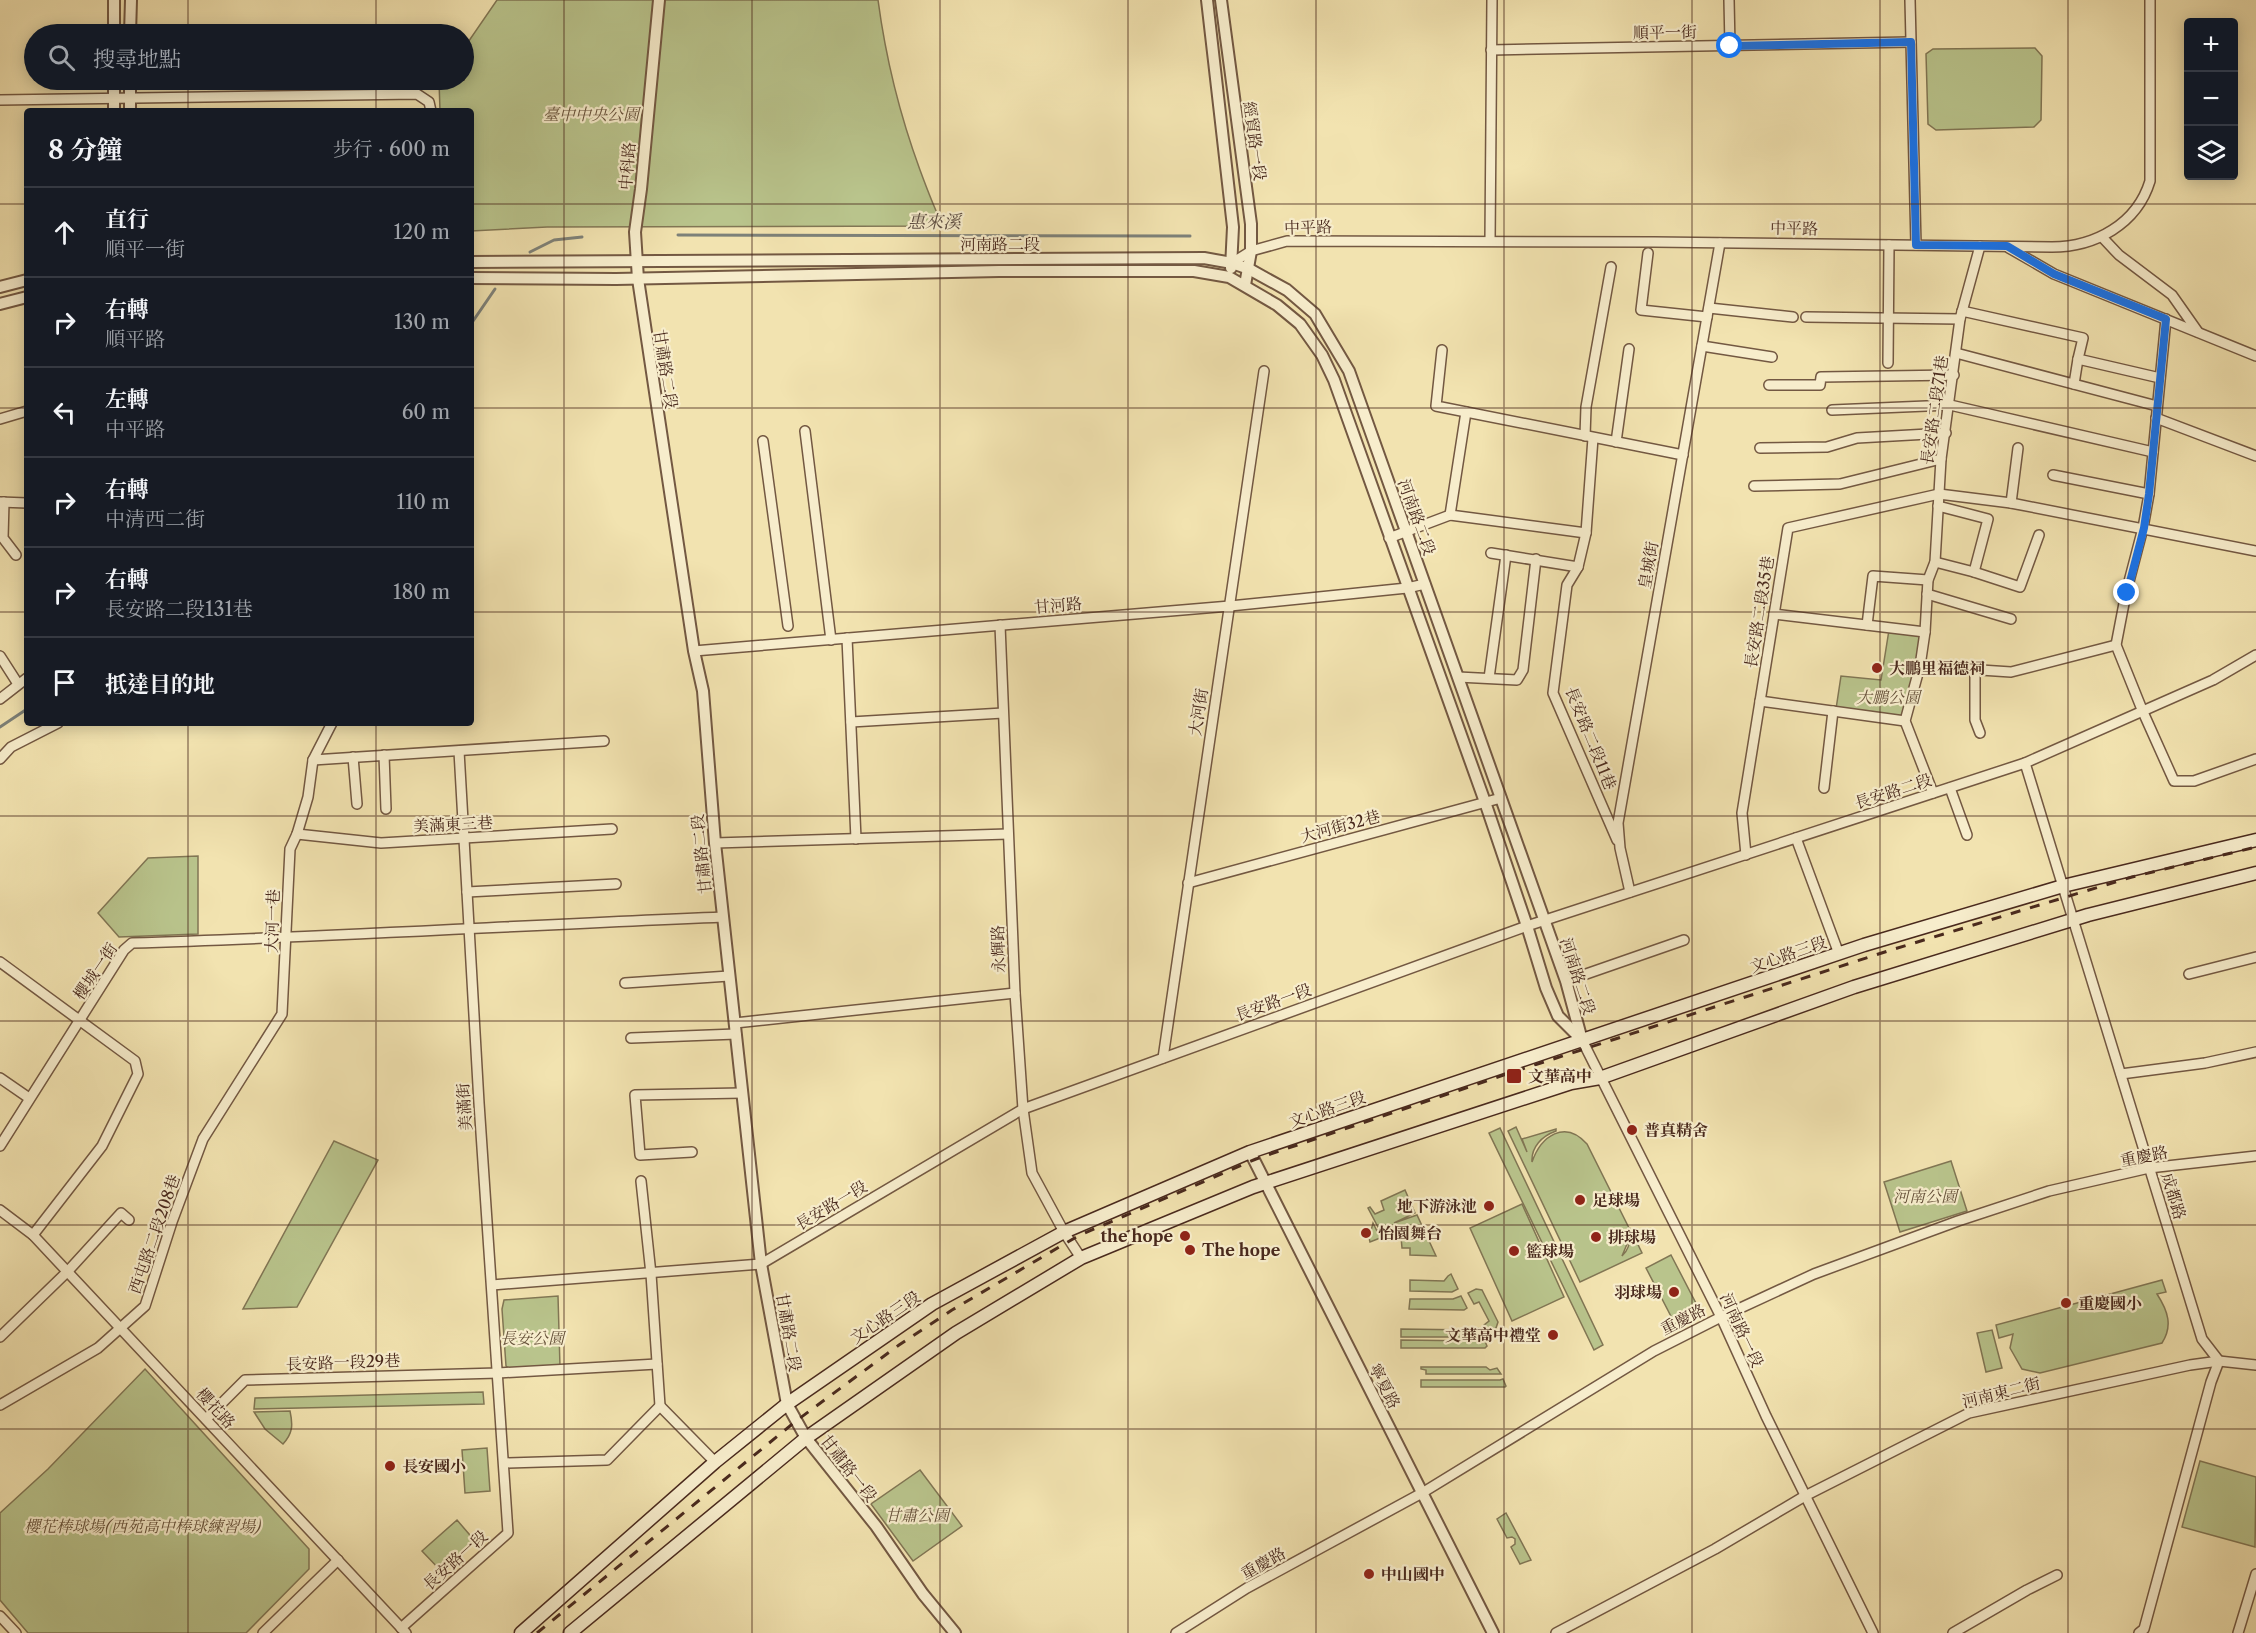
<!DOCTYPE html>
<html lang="zh-TW">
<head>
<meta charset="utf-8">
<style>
  :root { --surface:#171b24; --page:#242831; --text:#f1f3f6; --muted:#9ea1a6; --line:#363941 }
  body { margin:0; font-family:"Libre Caslon Text","Noto Serif TC",serif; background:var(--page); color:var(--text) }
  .controls { position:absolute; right:18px; top:18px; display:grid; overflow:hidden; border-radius:6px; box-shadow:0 3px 15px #0003 }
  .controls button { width:54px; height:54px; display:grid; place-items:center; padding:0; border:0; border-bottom:2px solid var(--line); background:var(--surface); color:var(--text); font:30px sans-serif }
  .stop { position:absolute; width:18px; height:18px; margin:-14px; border:4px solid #1a73e8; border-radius:50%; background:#fff }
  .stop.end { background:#1a73e8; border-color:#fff; box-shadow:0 2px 6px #0008 }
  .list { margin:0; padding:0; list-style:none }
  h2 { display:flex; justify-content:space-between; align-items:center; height:78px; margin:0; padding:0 24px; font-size:26px }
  h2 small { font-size:20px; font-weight:400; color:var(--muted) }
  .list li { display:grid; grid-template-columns:39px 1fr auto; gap:18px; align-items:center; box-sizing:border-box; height:90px; padding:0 24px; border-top:2px solid var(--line) }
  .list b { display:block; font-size:22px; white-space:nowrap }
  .list p { margin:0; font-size:20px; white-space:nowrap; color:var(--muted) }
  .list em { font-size:20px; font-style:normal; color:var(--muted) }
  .icon { flex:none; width:33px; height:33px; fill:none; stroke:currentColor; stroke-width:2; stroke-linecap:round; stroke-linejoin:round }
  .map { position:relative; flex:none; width:2256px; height:1633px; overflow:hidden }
  .search { position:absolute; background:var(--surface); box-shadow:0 3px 15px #0003; left:24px; top:24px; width:450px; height:66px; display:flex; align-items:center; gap:15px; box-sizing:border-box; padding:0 21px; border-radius:33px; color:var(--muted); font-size:22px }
  .panel { position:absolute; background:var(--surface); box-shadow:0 3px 15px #0003; left:24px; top:108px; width:450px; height:618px; border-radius:6px }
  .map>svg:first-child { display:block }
  .green { fill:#b9c48c; stroke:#817654; stroke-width:1.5 }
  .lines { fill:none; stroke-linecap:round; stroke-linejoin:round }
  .stream { stroke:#7d8179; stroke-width:3 }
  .minor-casing { stroke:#735842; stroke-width:12 }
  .tertiary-casing { stroke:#735842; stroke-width:14 }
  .secondary-casing { stroke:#49291d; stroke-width:15 }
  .minor { stroke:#f7edcc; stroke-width:9 }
  .tertiary { stroke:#f7edcc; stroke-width:10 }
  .secondary { stroke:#f7edcc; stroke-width:12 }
  .rail { stroke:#49291d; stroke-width:3; stroke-dasharray:10 10; stroke-linecap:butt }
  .route { stroke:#1a73e8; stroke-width:8 }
  .grid { fill:none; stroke:#49291d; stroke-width:1.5; stroke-opacity:0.55 }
  .poi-dot { fill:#8f2418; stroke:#f7edcc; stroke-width:2 }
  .labels { text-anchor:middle; stroke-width:4.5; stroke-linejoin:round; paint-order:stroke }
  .street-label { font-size:16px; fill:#49291d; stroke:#f7edcc }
  .park-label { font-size:16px; font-style:italic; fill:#655039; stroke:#f7edcc }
  .poi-label { font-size:16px; font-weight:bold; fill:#49291d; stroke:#f7edcc; text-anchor:start }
  .water-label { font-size:18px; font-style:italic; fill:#5e4e43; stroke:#f7edcc }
</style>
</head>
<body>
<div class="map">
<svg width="2256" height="1633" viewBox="0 0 2256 1633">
  <rect width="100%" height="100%" fill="#f2e3b0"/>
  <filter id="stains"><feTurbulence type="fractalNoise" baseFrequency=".00333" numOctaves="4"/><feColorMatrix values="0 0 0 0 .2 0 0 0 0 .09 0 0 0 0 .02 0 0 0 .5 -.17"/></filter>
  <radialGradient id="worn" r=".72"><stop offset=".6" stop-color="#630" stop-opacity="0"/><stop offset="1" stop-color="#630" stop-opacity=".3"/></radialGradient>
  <g class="green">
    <path d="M 497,0 L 878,0 C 886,60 899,113 920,170 C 927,189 934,208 943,226 L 547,227 L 471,231 L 471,111 L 440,111 L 439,80 L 464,80 L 464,48 Z"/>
    <polygon points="2035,48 2042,56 2041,120 2034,127 1936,130 1928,124 1926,54 1933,49"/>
    <polygon points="1889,630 1922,634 1917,667 1903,717 1836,709 1841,676 1881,680"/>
    <polygon points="198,856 198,934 119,937 98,913 148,858"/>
    <path d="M 1516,1127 L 1527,1152 L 1522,1139 L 1556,1129 L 1556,1131 C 1542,1136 1531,1147 1532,1162 C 1541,1136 1565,1119 1587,1144 L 1629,1228 L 1630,1237 L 1622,1256 C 1630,1249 1631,1239 1630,1228 L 1642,1253 L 1580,1282 L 1508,1131 Z"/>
    <polygon points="1500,1128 1603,1345 1594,1350 1489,1133"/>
    <polygon points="334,1141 378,1160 297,1307 243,1309"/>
    <polygon points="1951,1161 1967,1211 1900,1232 1884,1182"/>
    <polygon points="1405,1190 1415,1213 1394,1223 1417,1215 1436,1256 1410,1255 1410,1248 1402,1248 1401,1237 1397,1227 1398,1231 1370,1242 1369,1238 1373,1223 1377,1231 1379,1229 1368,1208 1370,1207 1375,1214 1384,1210 1381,1201"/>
    <polygon points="1522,1204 1564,1297 1512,1321 1470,1228"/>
    <polygon points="1671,1255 1700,1311 1675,1324 1646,1268"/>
    <polygon points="1451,1274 1458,1289 1452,1292 1410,1291 1410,1280 1444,1281 1448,1276"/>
    <path d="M 2162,1280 L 2166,1292 L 2157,1294 C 2168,1311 2173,1326 2162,1343 L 2040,1373 L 2022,1369 L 2010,1348 L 2013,1334 L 1999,1338 L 1996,1325 Z"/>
    <polygon points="1476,1289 1482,1290 1498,1322 1496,1328 1487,1332 1484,1325 1489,1321 1479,1302 1474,1304 1468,1293"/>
    <polygon points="558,1296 560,1367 514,1373 506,1366 502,1309 504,1300"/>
    <polygon points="1461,1296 1467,1308 1464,1310 1409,1309 1410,1299 1453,1299"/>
    <polygon points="1478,1328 1481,1334 1474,1337 1401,1337 1401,1329 1472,1330"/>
    <polygon points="1992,1330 2002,1368 1986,1372 1977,1333"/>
    <polygon points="1484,1339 1487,1346 1485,1348 1401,1348 1401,1340 1479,1341"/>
    <polygon points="1421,1367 1486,1367 1490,1370 1497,1368 1501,1374 1426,1374 1426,1370 1421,1369"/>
    <polygon points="145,1369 309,1549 309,1569 246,1633 28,1633 0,1600 0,1513 48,1469"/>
    <polygon points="1503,1379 1506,1386 1505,1387 1421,1387 1421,1380 1500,1380"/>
    <polygon points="483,1392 484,1404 254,1409 255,1398"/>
    <path d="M 290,1411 C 293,1425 293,1433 283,1444 L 265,1429 L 254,1412 Z"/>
    <polygon points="487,1448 490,1491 465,1493 462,1450"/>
    <polygon points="2200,1461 2256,1477 2255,1547 2182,1527"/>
    <polygon points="920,1470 962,1526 913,1561 871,1504"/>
    <polygon points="1506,1513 1531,1560 1520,1564 1511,1547 1515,1544 1515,1539 1512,1537 1507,1538 1497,1519"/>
    <polygon points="457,1520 475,1541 441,1571 422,1551"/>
  </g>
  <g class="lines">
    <g class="stream">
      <polyline points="678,235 1190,236"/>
      <polyline points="530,252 554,240 582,237"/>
      <polyline points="471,324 495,289"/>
      <polyline points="0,727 27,709"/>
    </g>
    <defs>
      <g id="minor">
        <polyline points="1729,0 1730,46"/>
        <polyline points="1910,0 1916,245"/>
        <polyline points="1491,50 1911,42"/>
        <polyline points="0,100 417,94 429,102 431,111"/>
        <polyline points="2102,237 2119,255 2172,295 2198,332"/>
        <polyline points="1490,241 1492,0"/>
        <polyline points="2009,248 2054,274 2256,356"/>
        <polyline points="1648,253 1641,310 1707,317"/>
        <path d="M 1232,263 L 1251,251 L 1287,241 L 1654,242 L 2052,247 C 2095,247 2137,224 2150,181 L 2150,0"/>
        <polyline points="1709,308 1793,317"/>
        <polyline points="1962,311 2083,338 2078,359 2160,378"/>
        <polyline points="1806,317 1960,319"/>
        <polyline points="2166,319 2149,494 2143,528 2126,593 2116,645 2143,712 2174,781 2194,781 2256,759"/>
        <polyline points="1702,346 1772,357"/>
        <polyline points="1442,350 1436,406 1683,455"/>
        <polyline points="1956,353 2157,406"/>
        <polyline points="1888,363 1889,245"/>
        <polyline points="2074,384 2078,359"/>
        <polyline points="1769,385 1820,385 1821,377 1954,375"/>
        <polyline points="1832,410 1950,405 2153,452"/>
        <polyline points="2156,418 2256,456"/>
        <polyline points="0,419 27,411"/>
        <polyline points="805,431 831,640"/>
        <polyline points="1585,436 1586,407 1611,267"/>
        <polyline points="1593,438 1586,533 1578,567 1567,585 1553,693 1617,840"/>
        <polyline points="763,441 788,626"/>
        <polyline points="1616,442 1629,349"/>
        <polyline points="1760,448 1827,447 1857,438 1946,433"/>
        <polyline points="2053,475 2149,494"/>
        <polyline points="1754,486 1840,484 1941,459"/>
        <polyline points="0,502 27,503"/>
        <polyline points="4,502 3,538 16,555"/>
        <polyline points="2011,503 2018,448"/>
        <polyline points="1450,515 1466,412"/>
        <polyline points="1389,538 1450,515 1586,533"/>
        <polyline points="1491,553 1578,567"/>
        <polyline points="1935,562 1974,572 1988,519 1938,506"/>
        <polyline points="1974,572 2020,587 2039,535"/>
        <polyline points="1927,594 2011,619"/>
        <polyline points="1774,614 1925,632"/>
        <polyline points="1000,625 1015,993 1023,1109 1032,1173 1064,1232 1081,1258"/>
        <polyline points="1867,625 1873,576 1928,580"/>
        <polyline points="847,638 856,839"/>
        <polyline points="694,651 1230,606 1407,588 1425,584"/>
        <polyline points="0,656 18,684"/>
        <polyline points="1920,666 2011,672 2116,645"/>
        <polyline points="1975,670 1975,720 1980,733"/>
        <polyline points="1458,677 1517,680 1523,670 1536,559"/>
        <polyline points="1489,678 1506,555"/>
        <polyline points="0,699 27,678"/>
        <polyline points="1760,701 1905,721"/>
        <polyline points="851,722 1003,713"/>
        <polyline points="384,755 386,809"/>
        <polyline points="353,757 357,804"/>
        <polyline points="0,759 11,747 58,723"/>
        <polyline points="313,760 604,741"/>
        <polyline points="2025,763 2202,1339 2219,1361"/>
        <polyline points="1824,788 1833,711"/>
        <polyline points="1950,788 1967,835"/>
        <polyline points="1933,793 1905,721 1920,666 1925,632 1928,580 1935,562 1941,459 1960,319 1980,246"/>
        <polyline points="297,834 381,843 612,829"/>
        <polyline points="1796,838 1839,954"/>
        <polyline points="715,843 1008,834"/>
        <polyline points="1746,855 1742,813 1788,528 1939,494 2011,503 2256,551"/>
        <polyline points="1188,883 1501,798"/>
        <polyline points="467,892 616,884"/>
        <polyline points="1630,892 1620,848 1618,823 1720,243"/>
        <polyline points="0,962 135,1061 138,1074 102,1146 33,1235"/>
        <polyline points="2189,974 2256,957"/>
        <polyline points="1566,981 1684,940"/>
        <polyline points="625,983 729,976"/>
        <polyline points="735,1023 1015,993"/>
        <polyline points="631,1038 736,1034"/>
        <polyline points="1582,1040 1721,1317 1766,1416 1873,1633"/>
        <polyline points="1163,1058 1264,371"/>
        <polyline points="2121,1074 2205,1063 2256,1052"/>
        <polyline points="0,1078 29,1098"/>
        <path d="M 0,1146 L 124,950 L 132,943 C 329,937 526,925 723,917"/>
        <polyline points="692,1152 640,1155 635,1095 742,1093"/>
        <polyline points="641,1181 651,1274 660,1406"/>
        <polyline points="0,1210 33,1235 406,1633"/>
        <polyline points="492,1285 761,1264 1023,1109 1527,926 2025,763 2213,680 2256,655"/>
        <polyline points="0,1337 68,1271 121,1213 129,1220"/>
        <polyline points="0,1405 98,1348 145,1306 172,1222 203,1139 282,1014 290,849 297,834 308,797 313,760 332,723"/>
        <polyline points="660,1406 715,1462"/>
        <polyline points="206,1419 245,1380 498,1373 657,1364"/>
        <polyline points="504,1463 607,1460 660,1406"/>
        <polyline points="0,1616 16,1633"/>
        <polyline points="401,1628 508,1533 479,1103 459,751"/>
        <polyline points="263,1633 338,1560"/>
        <polyline points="1176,1633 1247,1588 1422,1493 1654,1351 1721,1317 1814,1274 1958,1221 2049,1191 2149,1168 2256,1156"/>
        <polyline points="1556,1633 1715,1549 1805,1496 1969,1413 2190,1365 2219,1361 2256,1365"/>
        <polyline points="1953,1633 2027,1590 2057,1575"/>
        <polyline points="2139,1633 2144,1629 2211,1382 2219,1361"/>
        <polyline points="2238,1633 2256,1574"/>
      </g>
      <g id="tertiary">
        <polyline points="114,0 114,34"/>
        <polyline points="659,0 641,189 635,232 638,279 694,651 703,691 715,843 761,1264 787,1404 806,1438 876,1526 923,1594 955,1633"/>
        <polyline points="1207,0 1233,227 1231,268"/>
        <polyline points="1221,0 1251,224 1251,251 1245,285"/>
        <polyline points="130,34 131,0"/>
        <polyline points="114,111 114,80"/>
        <polyline points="130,111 130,80"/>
        <polyline points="471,262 1204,258 1232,263 1249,269 1287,290 1315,314 1349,371 1566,981 1582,1040"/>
        <polyline points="471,278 616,279 999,271 1194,271 1229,277 1277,305 1300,324 1322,355 1334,380 1485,802 1527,926 1546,988 1558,1016 1582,1040"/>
        <polyline points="0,287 27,280"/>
        <polyline points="0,304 27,297"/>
        <polyline points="1250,1152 1493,1633"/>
      </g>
      <g id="secondary">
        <polyline points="521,1633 715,1462 787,1404 932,1304 1064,1232 1250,1152 1864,945 2063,886 2256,840"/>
        <polyline points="570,1633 806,1438 956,1333 1081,1258 1253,1187 1571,1083 1600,1078 1854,987 2088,915 2256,873"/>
      </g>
    </defs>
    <use href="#minor" class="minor-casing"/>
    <use href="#tertiary" class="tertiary-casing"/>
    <use href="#secondary" class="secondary-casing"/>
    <use href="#minor" class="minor"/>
    <use href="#tertiary" class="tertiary"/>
    <use href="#secondary" class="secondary"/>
    <polyline class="rail" points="537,1633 796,1421 899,1345 952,1310 1078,1236 1256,1159 1513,1072 1891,950 2132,877 2256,847"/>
  </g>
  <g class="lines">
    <polyline class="route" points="1730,46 1911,42 1916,245 2007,246 2054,274 2166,319 2149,494 2144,528 2127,593"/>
  </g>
  <path class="grid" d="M 188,0 L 188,34M 376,0 L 376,34M 564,0 L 564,1633M 752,0 L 752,1633M 940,0 L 940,1633M 1128,0 L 1128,1633M 1316,0 L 1316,1633M 1504,0 L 1504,1633M 1692,0 L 1692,1633M 1880,0 L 1880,1633M 2068,0 L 2068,1633M 188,80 L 188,111M 376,80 L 376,111M 0,204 L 27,204M 471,204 L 2256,204M 0,408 L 27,408M 471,408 L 2256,408M 0,612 L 27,612M 471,612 L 2256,612M 188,723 L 188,1633M 376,723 L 376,1633M 0,816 L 2256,816M 0,1021 L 2256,1021M 0,1225 L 2256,1225M 0,1429 L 2256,1429"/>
  <g class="poi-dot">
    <circle cx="1877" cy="668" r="6"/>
    <rect x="1506" y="1068" width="16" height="16" rx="3"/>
    <circle cx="1632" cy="1130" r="6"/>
    <circle cx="1580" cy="1200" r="6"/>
    <circle cx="1489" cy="1206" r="6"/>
    <circle cx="1366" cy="1233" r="6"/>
    <circle cx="1185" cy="1236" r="6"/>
    <circle cx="1596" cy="1237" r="6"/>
    <circle cx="1190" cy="1250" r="6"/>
    <circle cx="1514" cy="1251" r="6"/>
    <circle cx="1674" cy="1292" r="6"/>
    <circle cx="2066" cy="1303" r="6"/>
    <circle cx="1553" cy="1335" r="6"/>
    <circle cx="390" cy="1466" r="6"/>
    <circle cx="1369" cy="1574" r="6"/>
  </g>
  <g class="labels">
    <g class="street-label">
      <text transform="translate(1665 32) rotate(-1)" y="6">順平一街</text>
      <text transform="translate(1255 141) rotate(82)" y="6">經貿路一段</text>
      <text transform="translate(627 166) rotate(-85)" y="6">中科路</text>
      <text transform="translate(1308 227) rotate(-2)" y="6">中平路</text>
      <text transform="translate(1794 228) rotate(1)" y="6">中平路</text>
      <text x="1000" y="250">河南路二段</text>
      <text transform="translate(666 369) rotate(81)" y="6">甘肅路二段</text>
      <text transform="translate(1934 410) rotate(-82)" y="6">長安路二段71巷</text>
      <text transform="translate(1417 517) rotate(70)" y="6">河南路二段</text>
      <text transform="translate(1648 565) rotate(-80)" y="6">皇城街</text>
      <text transform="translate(1058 605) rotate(-5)" y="6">甘河路</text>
      <text transform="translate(1759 612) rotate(-81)" y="6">長安路二段35巷</text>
      <text transform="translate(1198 712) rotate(-81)" y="6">大河街</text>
      <text transform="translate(1591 738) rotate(68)" y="6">長安路二段11巷</text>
      <text transform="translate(1893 791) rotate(-18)" y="6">長安路二段</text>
      <text transform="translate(453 824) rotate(-3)" y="6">美滿東三巷</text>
      <text transform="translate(1340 826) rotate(-15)" y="6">大河街32巷</text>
      <text transform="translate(701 854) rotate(-96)" y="6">甘肅路二段</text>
      <text transform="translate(272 921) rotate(-88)" y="6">大河一巷</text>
      <text transform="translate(998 949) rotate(-92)" y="6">永輝路</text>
      <text transform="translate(1788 954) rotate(-19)" y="6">文心路三段</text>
      <text transform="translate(95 971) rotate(-56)" y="6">櫻城一街</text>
      <text transform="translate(1578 976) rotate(72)" y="6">河南路二段</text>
      <text transform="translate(1273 1002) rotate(-20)" y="6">長安路一段</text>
      <text transform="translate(464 1107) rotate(-94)" y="6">美滿街</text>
      <text transform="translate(1327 1109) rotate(-19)" y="6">文心路三段</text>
      <text transform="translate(2144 1156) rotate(-11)" y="6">重慶路</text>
      <text transform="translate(2174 1196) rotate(73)" y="6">成都路</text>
      <text transform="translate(831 1205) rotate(-31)" y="6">長安路一段</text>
      <text transform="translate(154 1234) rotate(-71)" y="6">西屯路二段208巷</text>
      <text transform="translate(885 1317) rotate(-34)" y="6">文心路三段</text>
      <text transform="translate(1683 1319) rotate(-27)" y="6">重慶路</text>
      <text transform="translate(1742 1330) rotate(65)" y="6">河南路一段</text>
      <text transform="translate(789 1332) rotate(80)" y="6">甘肅路二段</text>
      <text transform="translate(343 1362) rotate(-2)" y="6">長安路一段29巷</text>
      <text transform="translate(1385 1386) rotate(63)" y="6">寧夏路</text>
      <text transform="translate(2001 1392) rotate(-14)" y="6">河南東二街</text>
      <text transform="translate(216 1408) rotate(47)" y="6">櫻花路</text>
      <text transform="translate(849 1468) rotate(52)" y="6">甘肅路一段</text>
      <text transform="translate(455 1560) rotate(-42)" y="6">長安路一段</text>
      <text transform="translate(1263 1563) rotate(-29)" y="6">重慶路</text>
    </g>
    <g class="park-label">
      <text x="591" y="120">臺中中央公園</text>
      <text x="1888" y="703">大鵬公園</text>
      <text x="1925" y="1202">河南公園</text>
      <text x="532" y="1344">長安公園</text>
      <text x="917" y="1521">甘肅公園</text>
      <text x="143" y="1532">櫻花棒球場(西苑高中棒球練習場)</text>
    </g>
    <g class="poi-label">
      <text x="1889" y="674">大鵬里福德祠</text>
      <text x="1528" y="1082">文華高中</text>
      <text x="1644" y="1136">普真精舍</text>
      <text x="1592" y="1206">足球場</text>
      <text x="1477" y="1212" text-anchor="end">地下游泳池</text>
      <text x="1378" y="1239">怡園舞台</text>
      <text x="1173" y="1242" text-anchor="end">the hope</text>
      <text x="1608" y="1243">排球場</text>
      <text x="1202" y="1256">The hope</text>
      <text x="1526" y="1257">籃球場</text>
      <text x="1662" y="1298" text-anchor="end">羽球場</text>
      <text x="2078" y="1309">重慶國小</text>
      <text x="1541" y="1341" text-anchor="end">文華高中禮堂</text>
      <text x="402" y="1472">長安國小</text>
      <text x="1381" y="1580">中山國中</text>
    </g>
    <g class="water-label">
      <text x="934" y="228">惠來溪</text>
    </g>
  </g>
  <rect width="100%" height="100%" filter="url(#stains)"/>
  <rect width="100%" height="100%" fill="url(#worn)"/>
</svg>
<div class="controls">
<button>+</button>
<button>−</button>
<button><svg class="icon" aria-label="layers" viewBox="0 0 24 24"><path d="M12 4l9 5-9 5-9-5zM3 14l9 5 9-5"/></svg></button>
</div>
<div class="stop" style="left:1730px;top:46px"></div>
<div class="stop end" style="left:2127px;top:593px"></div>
<div class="search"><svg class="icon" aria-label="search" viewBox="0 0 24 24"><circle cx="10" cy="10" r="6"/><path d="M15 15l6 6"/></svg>搜尋地點</div>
<section class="panel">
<h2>8 分鐘<small>步行 · 600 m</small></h2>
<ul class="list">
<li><svg class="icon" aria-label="ahead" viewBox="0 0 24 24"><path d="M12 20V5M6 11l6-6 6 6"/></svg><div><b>直行</b><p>順平一街</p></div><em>120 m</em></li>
<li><svg class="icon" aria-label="right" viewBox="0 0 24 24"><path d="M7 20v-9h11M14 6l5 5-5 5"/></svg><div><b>右轉</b><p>順平路</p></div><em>130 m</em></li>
<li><svg class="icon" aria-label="left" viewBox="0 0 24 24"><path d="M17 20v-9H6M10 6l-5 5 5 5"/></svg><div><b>左轉</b><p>中平路</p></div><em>60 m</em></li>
<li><svg class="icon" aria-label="right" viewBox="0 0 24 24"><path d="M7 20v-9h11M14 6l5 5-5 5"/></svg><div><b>右轉</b><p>中清西二街</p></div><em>110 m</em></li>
<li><svg class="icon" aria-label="right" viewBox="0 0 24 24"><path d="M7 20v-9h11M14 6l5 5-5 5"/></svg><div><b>右轉</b><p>長安路二段131巷</p></div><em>180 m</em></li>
<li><svg class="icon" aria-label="arrive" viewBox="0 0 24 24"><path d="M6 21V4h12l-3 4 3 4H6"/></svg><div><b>抵達目的地</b></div></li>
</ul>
</section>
</div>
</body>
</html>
